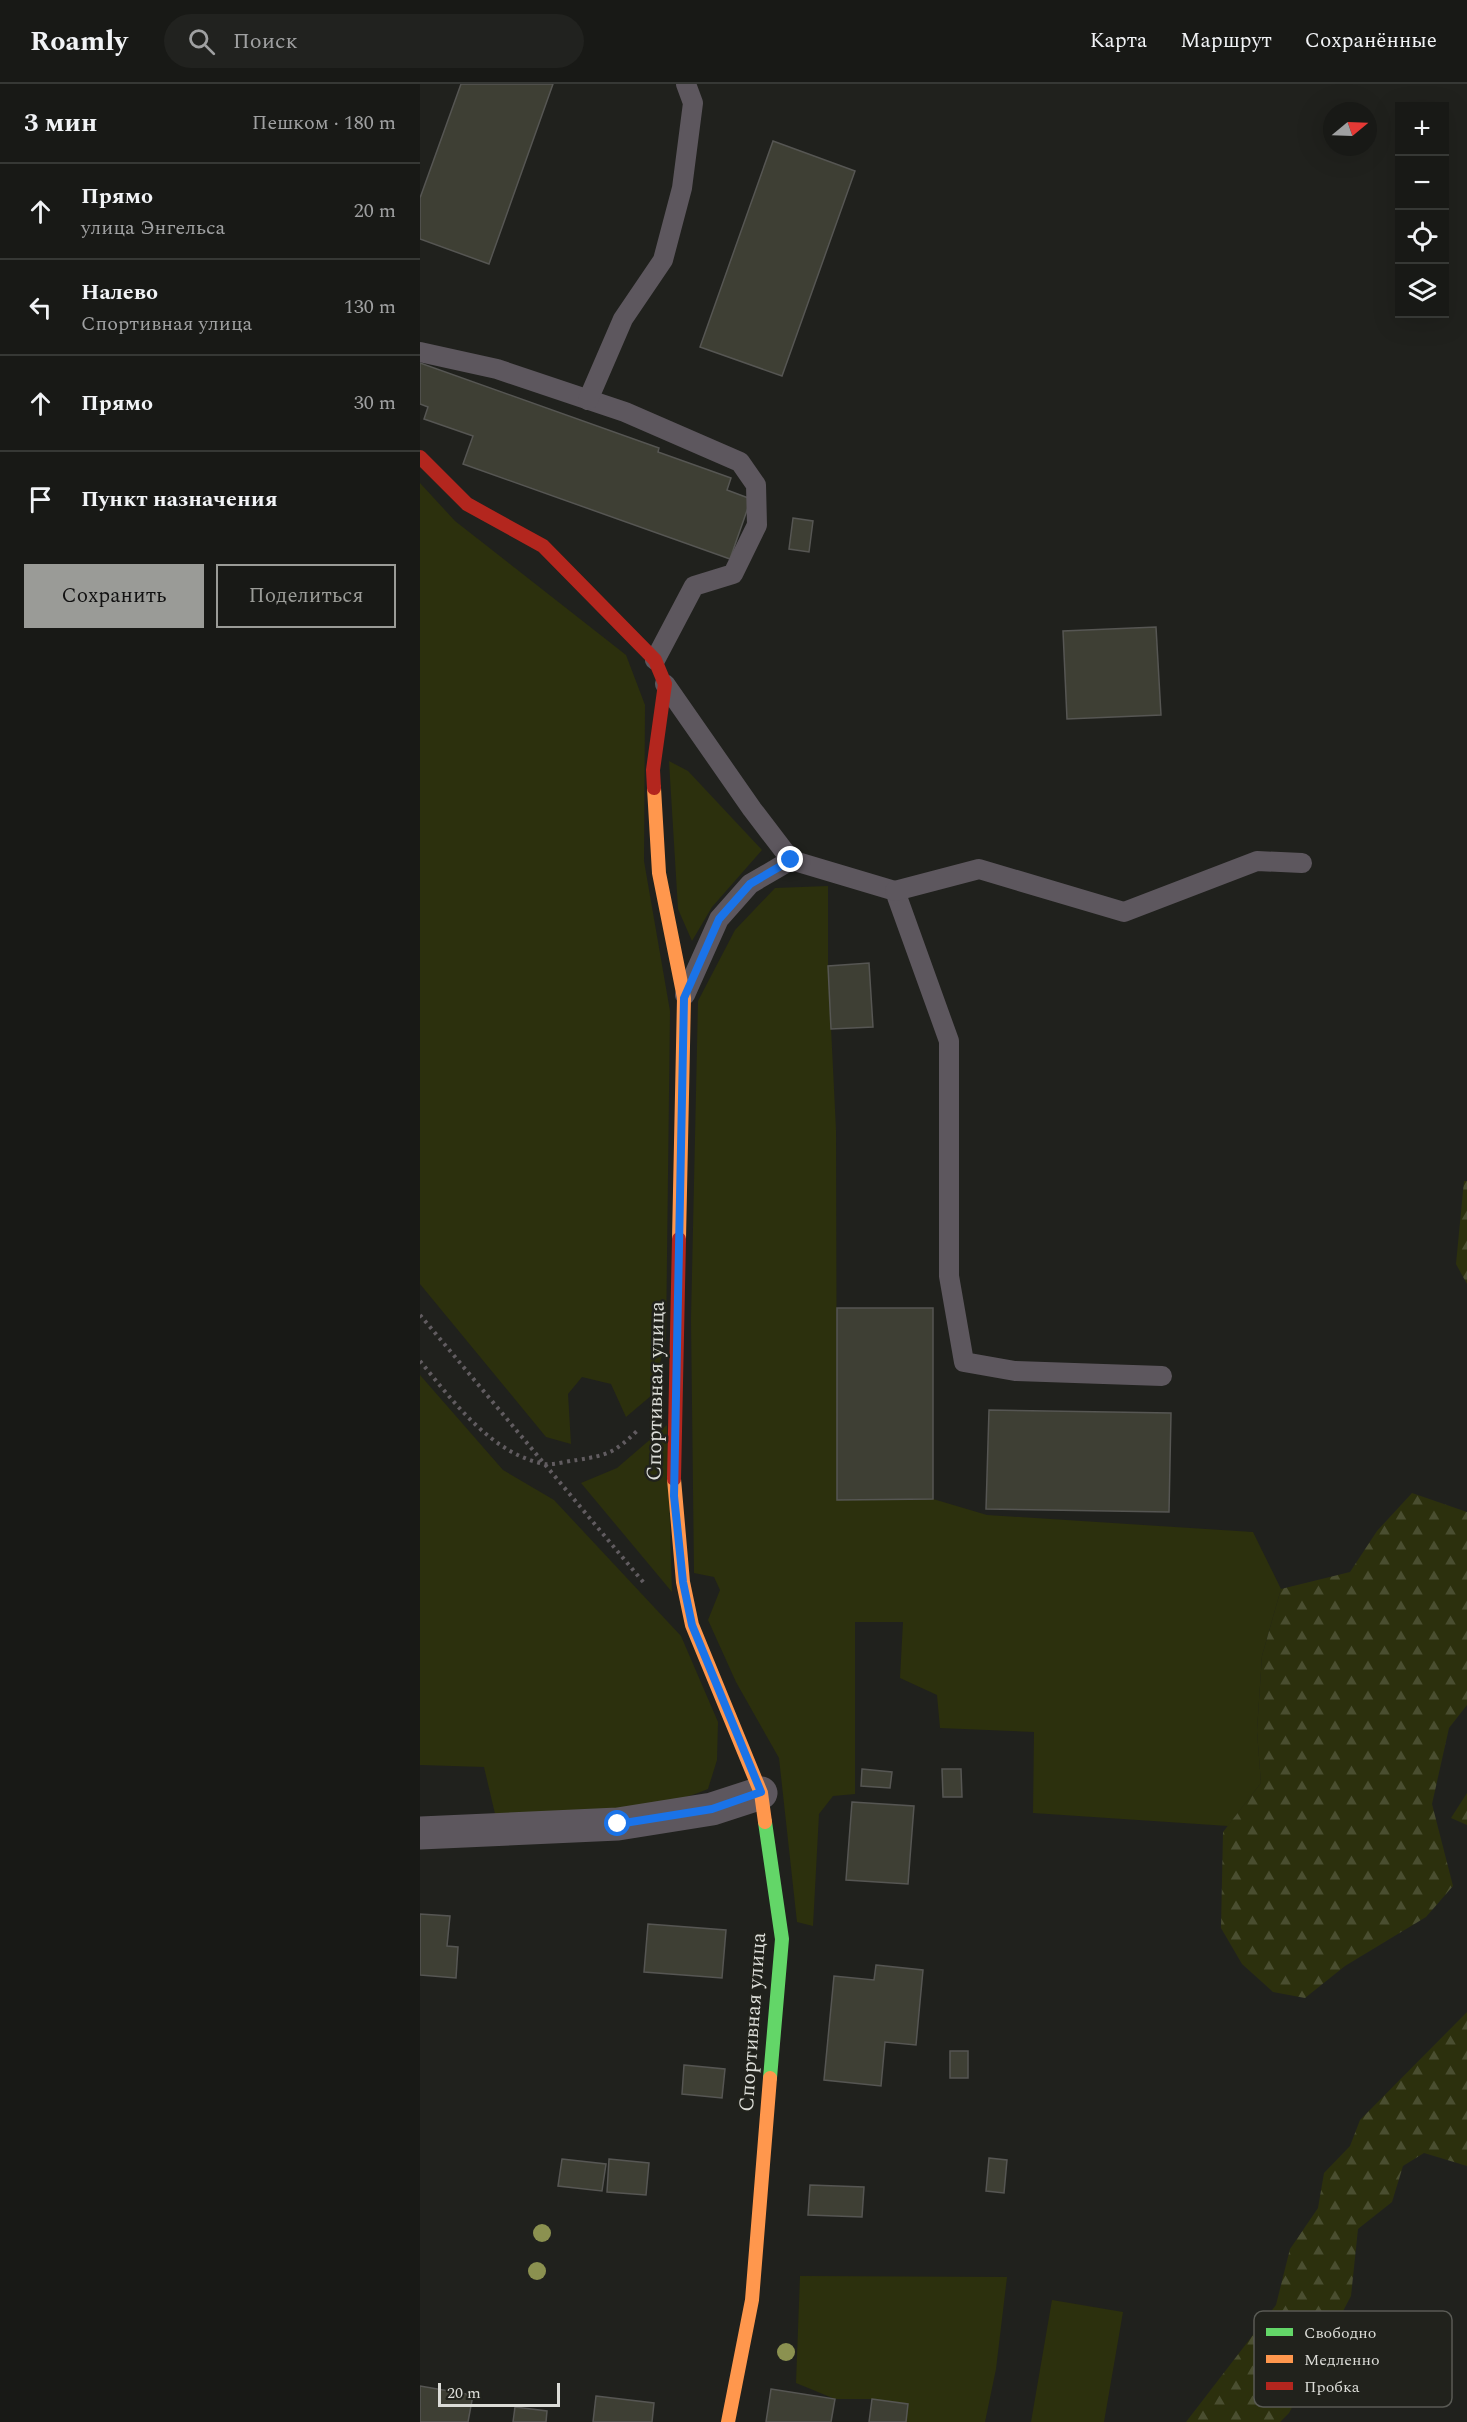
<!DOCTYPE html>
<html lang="ru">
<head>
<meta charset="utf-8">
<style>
  :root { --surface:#181916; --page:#21221f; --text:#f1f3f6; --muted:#9fa0a1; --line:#363835; --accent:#9a9b97 }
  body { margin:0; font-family:Spectral,serif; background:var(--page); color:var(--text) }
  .controls { position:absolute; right:18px; top:18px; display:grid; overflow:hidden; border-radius:0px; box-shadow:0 6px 24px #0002 }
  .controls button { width:54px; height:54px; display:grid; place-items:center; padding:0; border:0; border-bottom:2px solid var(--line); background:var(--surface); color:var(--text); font:30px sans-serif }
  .compass { position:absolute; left:903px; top:18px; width:54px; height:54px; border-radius:50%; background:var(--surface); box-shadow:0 6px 24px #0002; rotate:71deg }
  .scale { position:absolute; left:18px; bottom:15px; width:122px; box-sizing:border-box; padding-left:6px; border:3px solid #dcddd8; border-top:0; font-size:16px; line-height:21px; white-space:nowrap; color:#dcddd8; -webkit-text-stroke:4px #21221c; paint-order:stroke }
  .stop { position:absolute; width:18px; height:18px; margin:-14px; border:4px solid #1a73e8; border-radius:50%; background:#fff }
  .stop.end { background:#1a73e8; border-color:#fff; box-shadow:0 2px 6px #0008 }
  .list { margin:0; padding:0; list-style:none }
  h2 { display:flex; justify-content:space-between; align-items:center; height:78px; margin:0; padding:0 24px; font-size:26px }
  h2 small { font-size:20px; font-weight:400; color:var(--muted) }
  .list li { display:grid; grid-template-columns:39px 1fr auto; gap:18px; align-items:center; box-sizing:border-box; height:96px; padding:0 24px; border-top:2px solid var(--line) }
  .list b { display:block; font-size:22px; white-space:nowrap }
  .list p { margin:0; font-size:20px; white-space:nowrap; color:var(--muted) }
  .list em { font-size:20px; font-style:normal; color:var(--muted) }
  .actions { display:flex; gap:12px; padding:18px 24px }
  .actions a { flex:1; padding:14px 0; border:2px solid var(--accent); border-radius:0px; text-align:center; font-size:21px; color:var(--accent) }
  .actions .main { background:var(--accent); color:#111 }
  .icon { flex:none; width:33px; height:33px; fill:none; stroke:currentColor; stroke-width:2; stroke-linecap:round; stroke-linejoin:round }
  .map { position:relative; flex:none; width:1047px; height:2338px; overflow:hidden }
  header { display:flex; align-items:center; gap:36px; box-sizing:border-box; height:84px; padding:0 30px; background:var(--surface); border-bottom:2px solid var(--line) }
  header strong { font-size:28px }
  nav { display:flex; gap:33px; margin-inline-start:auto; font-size:21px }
  .search { width:420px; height:54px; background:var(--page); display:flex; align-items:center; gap:15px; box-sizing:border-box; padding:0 21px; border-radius:33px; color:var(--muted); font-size:22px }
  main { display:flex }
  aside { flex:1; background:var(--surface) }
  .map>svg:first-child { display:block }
  .grass { fill:#2c300d }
  .forest { fill:url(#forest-firs) }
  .building { fill:#3e3f34; stroke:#565653; stroke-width:1.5 }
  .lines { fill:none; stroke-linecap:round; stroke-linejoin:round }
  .path { stroke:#615c60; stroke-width:4; stroke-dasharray:3 4.5; stroke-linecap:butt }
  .lane { stroke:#5d575e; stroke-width:20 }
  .street { stroke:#5d575e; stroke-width:33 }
  .fast { stroke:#63d668; stroke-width:14 }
  .slow { stroke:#ff974d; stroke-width:14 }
  .jam { stroke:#b3261e; stroke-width:14 }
  .tree { fill:#8b9150 }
  .route { stroke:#1a73e8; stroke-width:8 }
  .labels { text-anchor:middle; stroke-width:5; stroke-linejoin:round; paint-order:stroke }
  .street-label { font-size:21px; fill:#dcddd8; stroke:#21221c }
  .key { fill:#21221c; stroke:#595a54; stroke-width:1.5 }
  .key-label { font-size:16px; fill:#dcddd8 }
</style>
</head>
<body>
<header>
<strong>Roamly</strong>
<div class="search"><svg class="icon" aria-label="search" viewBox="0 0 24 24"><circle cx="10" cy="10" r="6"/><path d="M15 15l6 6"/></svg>Поиск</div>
<nav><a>Карта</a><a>Маршрут</a><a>Сохранённые</a></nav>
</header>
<main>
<aside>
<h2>3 мин<small>Пешком · 180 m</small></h2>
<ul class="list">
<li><svg class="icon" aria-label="ahead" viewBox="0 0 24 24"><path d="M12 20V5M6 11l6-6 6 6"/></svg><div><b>Прямо</b><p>улица Энгельса</p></div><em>20 m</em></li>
<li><svg class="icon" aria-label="left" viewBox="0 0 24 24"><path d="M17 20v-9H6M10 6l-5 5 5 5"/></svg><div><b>Налево</b><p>Спортивная улица</p></div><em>130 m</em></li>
<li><svg class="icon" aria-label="ahead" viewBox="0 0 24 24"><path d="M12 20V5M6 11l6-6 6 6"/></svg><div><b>Прямо</b></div><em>30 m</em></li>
<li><svg class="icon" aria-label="arrive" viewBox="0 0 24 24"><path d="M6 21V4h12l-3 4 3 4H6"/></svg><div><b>Пункт назначения</b></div></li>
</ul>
<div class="actions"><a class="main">Сохранить</a><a>Поделиться</a></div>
</aside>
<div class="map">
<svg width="1047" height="2338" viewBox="0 0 1047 2338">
  <defs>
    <pattern id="forest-firs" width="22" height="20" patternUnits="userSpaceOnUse" patternTransform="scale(1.5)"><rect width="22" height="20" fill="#2c300d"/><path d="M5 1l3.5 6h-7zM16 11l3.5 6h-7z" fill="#4a4e30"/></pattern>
  </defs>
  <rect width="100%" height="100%" fill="#20211d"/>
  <g class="grass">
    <polygon points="0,399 35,437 206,571 225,621 224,777 250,927 246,1255 232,1311 206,1333 191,1300 162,1293 148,1310 151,1360 126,1353 0,1200"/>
    <polygon points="249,677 268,687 342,766 292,823 272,857 258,825"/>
    <polygon points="408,802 408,882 416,1046 417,1415 513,1415 567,1431 833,1448 861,1505 842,1572 837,1647 841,1699 808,1742 613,1729 614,1648 520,1644 517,1611 480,1594 483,1538 435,1538 435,1710 413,1712 399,1730 393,1842 377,1838 359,1674 316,1598 288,1536 300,1506 294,1493 274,1489 271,1235 278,917 315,846 355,804"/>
    <path d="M 0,1291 L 83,1386 L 134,1416 L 261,1552 L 298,1638 L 297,1676 L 288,1705 C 232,1729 138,1733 76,1734 L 64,1683 L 0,1681 Z"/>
    <polygon points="247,1341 252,1508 161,1399 197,1384"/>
    <polygon points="380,2192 587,2193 576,2285 565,2338 486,2338 488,2320 452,2315 415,2315 376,2299"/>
    <polygon points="632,2216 703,2228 684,2338 611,2338"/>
  </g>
  <g class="forest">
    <polygon points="1044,1097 1047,1097 1047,1200 1036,1180"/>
    <polygon points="992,1409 1047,1428 1047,1621 1029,1644 1012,1720 1033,1802 1006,1833 925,1882 885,1914 853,1908 822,1880 801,1844 803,1748 841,1699 837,1647 842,1572 861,1505 930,1488 957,1447"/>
    <polygon points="1047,1709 1047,1741 1031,1734"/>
    <polygon points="1047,1928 1047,2082 1004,2069 983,2082 972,2118 938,2145 931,2212 869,2329 860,2338 766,2338 856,2221 870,2165 898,2124 904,2089 930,2062 940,2036"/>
  </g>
  <g class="building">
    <polygon points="41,0 133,0 69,180 0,155 0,114"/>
    <polygon points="353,57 435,87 362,292 280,263"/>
    <polygon points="0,279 239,364 238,368 311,394 307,406 331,415 310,475 43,380 53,352 4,335 8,323 0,320"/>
    <polygon points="373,434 393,437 389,468 369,465"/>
    <polygon points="736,543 741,631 647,635 643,547"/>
    <polygon points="449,879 453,943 411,945 408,882"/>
    <polygon points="417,1224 513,1224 513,1415 417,1416"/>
    <polygon points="569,1326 751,1329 749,1428 566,1425"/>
    <polygon points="442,1685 472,1688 470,1704 441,1702"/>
    <polygon points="522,1685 541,1685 542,1713 523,1713"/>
    <polygon points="432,1718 494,1722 488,1800 426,1796"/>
    <polygon points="0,1830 30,1832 27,1862 38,1863 36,1894 0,1891"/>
    <polygon points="228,1840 306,1846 302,1894 224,1888"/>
    <polygon points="456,1881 503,1886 496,1961 465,1958 461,2002 404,1996 414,1892 454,1896"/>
    <rect x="530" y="1967" width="18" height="27"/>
    <polygon points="264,1981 305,1985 302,2014 262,2010"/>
    <polygon points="569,2074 587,2076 584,2109 566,2107"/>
    <polygon points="142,2075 186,2080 182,2107 138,2102"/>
    <polygon points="189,2075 229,2079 226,2111 187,2108"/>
    <polygon points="390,2101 444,2103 442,2133 388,2131"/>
    <polygon points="0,2302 53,2311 48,2338 0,2338"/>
    <polygon points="351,2305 415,2315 411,2338 346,2338"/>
    <polygon points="176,2312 234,2319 232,2338 173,2338"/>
    <polygon points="452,2315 488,2320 486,2338 449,2338"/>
    <polygon points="95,2323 127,2327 126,2338 93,2338"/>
  </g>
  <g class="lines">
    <g class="path">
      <polyline points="0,1231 224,1499"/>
      <path d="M 0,1277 C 33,1317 71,1370 125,1380 C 134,1381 147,1377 157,1376 C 188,1371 194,1369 217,1347"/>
    </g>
    <g class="lane">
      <polyline points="0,268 77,285 205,328 320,378 336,401 337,441 313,490 274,502 235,576"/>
      <polyline points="168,316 203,235 243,176 262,104 273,19 266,0"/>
      <polyline points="245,600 332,725 371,776 475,807 529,957 529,1192 544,1278 595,1287 742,1292"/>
      <polyline points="475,807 559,785 704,828 837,777 882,779"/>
      <polyline points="265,911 299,835 330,800 371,776"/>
    </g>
    <polyline class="street" points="0,1749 198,1740 292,1725 341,1709"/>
    <polyline class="fast" points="345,1738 362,1855 350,1994"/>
    <g class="slow">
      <polyline points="234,704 239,789 264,914 259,1155"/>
      <polyline points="254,1395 263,1498 272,1541 341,1709 345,1738"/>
      <polyline points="308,2338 332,2216 350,1994"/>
    </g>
    <g class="jam">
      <polyline points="0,373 47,420 123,462 235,576 245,600 233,686 234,704"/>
      <polyline points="254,1395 259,1155"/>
    </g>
  </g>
  <g class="tree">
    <circle cx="122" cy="2149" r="9"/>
    <circle cx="117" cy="2187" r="9"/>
    <circle cx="366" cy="2268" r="9"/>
  </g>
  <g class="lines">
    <polyline class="route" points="198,1740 292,1725 341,1708 272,1541 263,1498 254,1412 264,914 299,835 330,800 371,776"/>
  </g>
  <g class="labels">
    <g class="street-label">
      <text transform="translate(235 1307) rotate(-89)" y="7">Спортивная улица</text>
      <text transform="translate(332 1938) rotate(-86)" y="7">Спортивная улица</text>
    </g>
  </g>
  <rect x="834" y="2227" width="198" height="96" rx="9" class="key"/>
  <rect x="846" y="2244" width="27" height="8" fill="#63d668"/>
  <rect x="846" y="2271" width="27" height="8" fill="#ff974d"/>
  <rect x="846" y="2298" width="27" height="8" fill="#b3261e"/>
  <g class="key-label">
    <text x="884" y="2254">Свободно</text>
    <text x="884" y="2281">Медленно</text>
    <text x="884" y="2308">Пробка</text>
  </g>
</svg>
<div class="controls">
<button>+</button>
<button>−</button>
<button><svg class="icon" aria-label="locate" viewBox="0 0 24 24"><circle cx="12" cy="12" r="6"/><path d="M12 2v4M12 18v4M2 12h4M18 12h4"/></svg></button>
<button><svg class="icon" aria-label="layers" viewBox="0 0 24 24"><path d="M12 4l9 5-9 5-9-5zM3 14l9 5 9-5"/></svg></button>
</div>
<svg class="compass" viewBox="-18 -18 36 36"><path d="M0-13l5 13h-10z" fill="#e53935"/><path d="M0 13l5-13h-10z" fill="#9fa0a1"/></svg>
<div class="scale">20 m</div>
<div class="stop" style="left:198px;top:1740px"></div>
<div class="stop end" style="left:371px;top:776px"></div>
</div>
</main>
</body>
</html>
